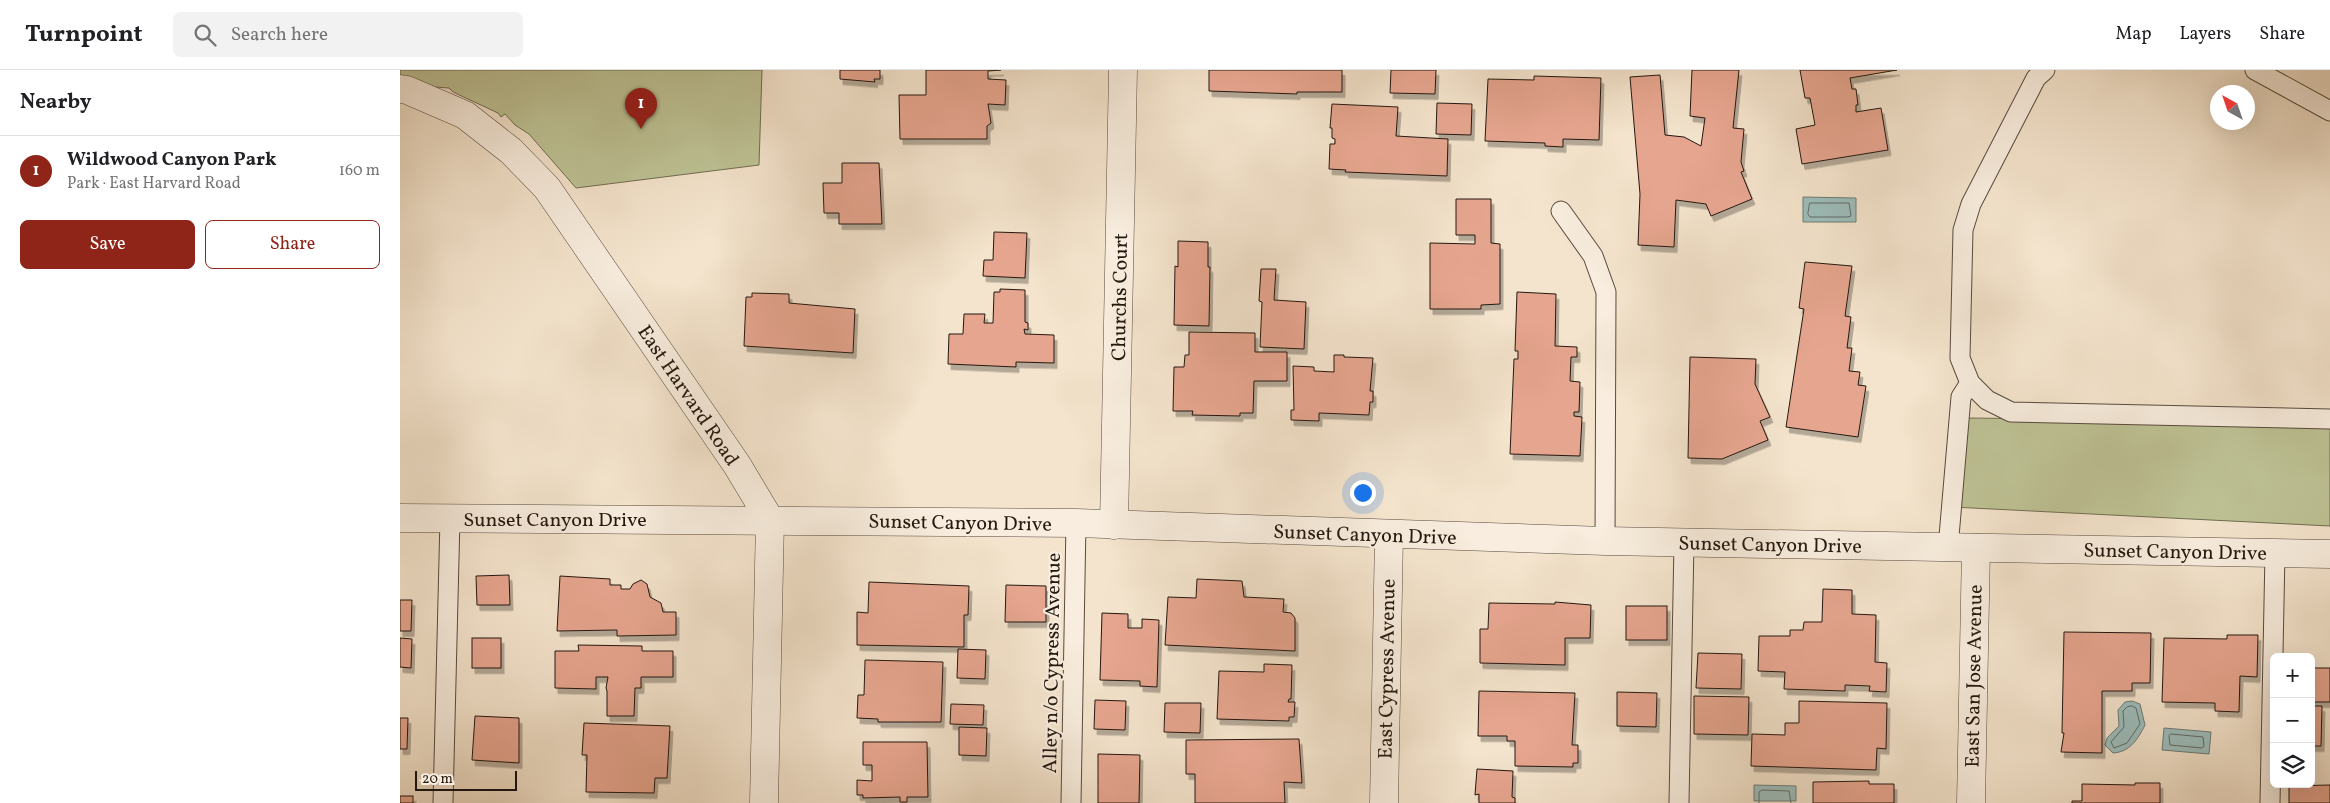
<!DOCTYPE html>
<html lang="en">
<head>
<meta charset="utf-8">
<style>
  :root { --surface:#fff; --page:#f2f2f2; --text:#202124; --muted:#757577; --line:#e0e0e0; --accent:#8f2418 }
  body { margin:0; font-family:Vollkorn,serif; background:var(--page); color:var(--text) }
  .controls { position:absolute; right:15px; bottom:15px; display:grid; overflow:hidden; border-radius:8px; box-shadow:0 5px 20px #0002 }
  .controls button { width:45px; height:45px; display:grid; place-items:center; padding:0; border:0; border-bottom:1px solid var(--line); background:var(--surface); color:var(--text); font:25px sans-serif }
  .compass { position:absolute; left:1810px; top:15px; width:45px; height:45px; border-radius:50%; background:var(--surface); box-shadow:0 5px 20px #0002; rotate:320deg }
  .scale { position:absolute; left:15px; bottom:12px; width:102px; box-sizing:border-box; padding-left:5px; border:2px solid #24180f; border-top:0; font-size:14px; line-height:18px; white-space:nowrap; color:#24180f; -webkit-text-stroke:4px #f8edde; paint-order:stroke }
  .you { position:absolute; left:962px; top:422px; width:18px; height:18px; margin:-12px; border:4px solid #fff; border-radius:50%; background:#1a73e8; box-shadow:0 0 0 8px #1a73e833 }
  .badge { display:grid; place-items:center; width:32px; height:32px; border-radius:50%; background:var(--accent); color:#fff; font-size:16px; font-weight:700 }
  .pin { position:absolute; translate:-50% -41px; filter:drop-shadow(0 1px 2px #0008) }
  .pin::after { content:''; position:absolute; top:26px; width:18px; height:15px; background:inherit; clip-path:polygon(0 0,100% 0,50% 100%) }
  .list { margin:0; padding:0; list-style:none }
  h2 { display:flex; justify-content:space-between; align-items:center; height:65px; margin:0; padding:0 20px; font-size:21px }
  h2 small { font-size:16px; font-weight:400; color:var(--muted) }
  .list li { display:grid; grid-template-columns:32px 1fr auto; gap:15px; align-items:center; box-sizing:border-box; height:70px; padding:0 20px; border-top:1px solid var(--line) }
  .list b { display:block; font-size:19px; white-space:nowrap }
  .list p { margin:0; font-size:16px; white-space:nowrap; color:var(--muted) }
  .list em { font-size:16px; font-style:normal; color:var(--muted) }
  .actions { display:flex; gap:10px; padding:15px 20px }
  .actions a { flex:1; padding:11px 0; border:1px solid var(--accent); border-radius:8px; text-align:center; font-size:18px; color:var(--accent) }
  .actions .main { background:var(--accent); color:#fff }
  .icon { flex:none; width:28px; height:28px; fill:none; stroke:currentColor; stroke-width:2; stroke-linecap:round; stroke-linejoin:round }
  .map { position:relative; flex:none; width:1930px; height:733px; overflow:hidden }
  header { display:flex; align-items:center; gap:30px; box-sizing:border-box; height:70px; padding:0 25px; background:var(--surface); border-bottom:1px solid var(--line) }
  header strong { font-size:24px }
  nav { display:flex; gap:28px; margin-inline-start:auto; font-size:18px }
  .search { width:350px; height:45px; background:var(--page); display:flex; align-items:center; gap:12px; box-sizing:border-box; padding:0 18px; border-radius:8px; color:var(--muted); font-size:19px }
  main { display:flex }
  aside { flex:1; background:var(--surface) }
  .map>svg:first-child { display:block }
  .green { fill:#bec396; stroke:#716e52 }
  .water { fill:#9dbebd; stroke:#6d7c77 }
  .lines { fill:none; stroke-linecap:round; stroke-linejoin:round }
  .shore { stroke:#606b66; stroke-width:1 }
  .building { fill:#e6a58f; stroke:#24180f; filter:url(#shadow) }
  .service-casing { stroke:#584b3e; stroke-width:21 }
  .minor-casing { stroke:#584b3e; stroke-width:29 }
  .service { stroke:#f8edde; stroke-width:19 }
  .minor { stroke:#f8edde; stroke-width:28 }
  .labels { text-anchor:middle; stroke-width:4.5; stroke-linejoin:round; paint-order:stroke }
  .street-label { font-size:20px; fill:#24180f; stroke:#f8edde }
</style>
</head>
<body>
<header>
<strong>Turnpoint</strong>
<div class="search"><svg class="icon" aria-label="search" viewBox="0 0 24 24"><circle cx="10" cy="10" r="6"/><path d="M15 15l6 6"/></svg>Search here</div>
<nav><a>Map</a><a>Layers</a><a>Share</a></nav>
</header>
<main>
<aside>
<h2>Nearby<small></small></h2>
<ul class="list">
<li><span class="badge">1</span><div><b>Wildwood Canyon Park</b><p>Park · East Harvard Road</p></div><em>160 m</em></li>
</ul>
<div class="actions"><a class="main">Save</a><a>Share</a></div>
</aside>
<div class="map">
<svg width="1930" height="733" viewBox="0 0 1930 733">
  <defs>
    <filter id="shadow"><feDropShadow dx="3" dy="5.5" stdDeviation="0" flood-color="#0004"/></filter>
  </defs>
  <rect width="100%" height="100%" fill="#f4e4cd"/>
  <filter id="stains"><feTurbulence type="fractalNoise" baseFrequency=".004" numOctaves="4"/><feColorMatrix values="0 0 0 0 .2 0 0 0 0 .09 0 0 0 0 .02 0 0 0 .5 -.17"/></filter>
  <radialGradient id="worn" r=".72"><stop offset=".6" stop-color="#630" stop-opacity="0"/><stop offset="1" stop-color="#630" stop-opacity=".3"/></radialGradient>
  <g class="green">
    <polygon points="0,0 362,0 359,95 176,118 129,64 115,55 105,44 101,47 98,43 53,22 49,18 35,17 0,7"/>
    <polygon points="1567,348 1930,352 1930,456 1552,437"/>
  </g>
  <g class="water">
    <polygon points="1403,127 1456,128 1456,152 1403,152"/>
    <path d="M 1732,631 L 1740,634 L 1745,655 C 1738,669 1730,682 1713,683 L 1705,675 L 1707,668 L 1719,656 L 1718,640 L 1725,632 Z"/>
    <polygon points="1764,658 1811,662 1809,684 1762,680"/>
    <polygon points="1354,715 1396,716 1396,731 1354,731"/>
  </g>
  <g class="lines">
    <g class="shore">
      <polygon points="1410,133 1449,133 1451,146 1448,147 1410,147 1408,144"/>
      <polygon points="1732,636 1736,638 1740,654 1727,673 1714,678 1711,672 1724,657 1723,641 1727,637"/>
      <polygon points="1771,664 1803,667 1804,676 1802,678 1770,675 1769,666"/>
      <polyline points="1359,733 1359,722 1362,720 1389,721 1391,733"/>
    </g>
  </g>
  <g class="building">
    <polygon points="440,0 480,0 480,9 474,9 475,12 440,9"/>
    <polygon points="526,0 601,0 588,1 588,9 606,10 605,35 588,34 591,53 587,56 587,69 500,69 499,25 526,25"/>
    <polygon points="809,0 942,0 942,22 897,22 897,24 809,21"/>
    <polygon points="991,0 1036,0 1035,24 990,23"/>
    <polygon points="1292,0 1339,0 1333,58 1344,59 1341,92 1344,101 1341,102 1352,129 1311,146 1306,134 1276,130 1274,177 1238,175 1240,124 1230,7 1260,5 1265,65 1284,67 1301,76 1305,48 1290,46"/>
    <polygon points="1400,0 1497,0 1450,8 1452,19 1456,19 1458,35 1456,35 1456,42 1481,38 1488,80 1402,94 1396,59 1415,55 1410,28 1405,28"/>
    <polygon points="1134,6 1201,8 1199,70 1163,69 1163,77 1145,76 1145,73 1085,71 1088,9 1134,10"/>
    <polygon points="1037,33 1072,34 1071,65 1036,64"/>
    <polygon points="932,34 998,37 996,66 1048,69 1047,106 945,102 946,100 929,99 930,74 935,74 935,69 932,68 932,58 930,58"/>
    <polygon points="442,93 479,93 482,154 439,154 439,143 424,143 423,113 442,113"/>
    <polygon points="1056,129 1091,129 1091,173 1100,174 1100,234 1081,235 1081,239 1030,239 1030,173 1075,174 1075,165 1056,165"/>
    <polygon points="594,162 627,163 625,208 583,206 584,190 593,190"/>
    <polygon points="778,171 808,172 808,197 810,197 809,256 774,255 775,196 778,197"/>
    <polygon points="1405,192 1452,196 1445,246 1451,247 1447,278 1452,278 1449,301 1460,302 1458,315 1466,316 1458,367 1386,357 1404,239 1399,238"/>
    <polygon points="861,199 876,199 874,230 906,232 904,279 860,277 862,232 859,231"/>
    <polygon points="600,219 625,220 625,252 628,253 628,260 624,259 625,264 654,265 654,293 616,292 616,297 548,294 549,264 563,264 564,244 585,244 584,253 593,253 594,222 600,222"/>
    <polygon points="1117,222 1156,224 1155,276 1177,277 1177,287 1171,287 1170,311 1180,312 1179,342 1174,342 1174,346 1182,347 1180,386 1110,384 1114,289 1118,289 1118,281 1115,281"/>
    <polygon points="352,223 389,224 389,233 455,239 453,283 344,276 346,227 352,227"/>
    <polygon points="789,262 855,263 855,282 887,282 887,311 854,311 853,343 840,343 840,346 792,345 793,341 773,341 774,297 784,297 785,285 789,285"/>
    <polygon points="934,285 944,285 944,287 973,288 970,321 973,321 973,332 970,332 969,345 919,343 919,351 891,350 891,340 894,340 893,296 914,297 914,301 934,302"/>
    <polygon points="1290,287 1356,289 1355,314 1370,347 1360,351 1368,370 1322,389 1288,388"/>
    <polygon points="109,505 110,535 77,535 76,506"/>
    <polygon points="160,506 210,509 210,515 221,515 221,519 230,519 233,514 241,510 247,514 250,527 261,533 263,542 276,542 276,565 217,566 217,560 157,561"/>
    <polygon points="797,509 842,511 844,527 884,529 883,542 891,543 895,548 895,581 765,575 768,527 796,528"/>
    <polygon points="469,512 569,516 568,545 564,545 564,577 457,575 457,542 468,543"/>
    <polygon points="606,515 646,516 646,552 605,552"/>
    <polygon points="1423,519 1452,520 1452,544 1476,545 1475,592 1487,593 1486,622 1469,621 1470,616 1445,615 1445,621 1384,619 1385,602 1358,601 1359,566 1390,566 1390,560 1403,560 1404,552 1422,552"/>
    <polygon points="0,530 12,530 11,561 0,561"/>
    <polygon points="1155,532 1191,535 1190,568 1165,568 1165,595 1080,593 1080,559 1088,559 1089,533 1155,534"/>
    <rect x="1226" y="536" width="41" height="34"/>
    <polygon points="702,543 728,544 728,558 742,558 742,549 759,550 757,617 740,616 740,611 700,610"/>
    <polygon points="1664,562 1751,563 1750,613 1732,613 1732,621 1702,621 1702,683 1661,682 1664,663 1662,663"/>
    <polygon points="1827,565 1858,565 1857,607 1840,606 1839,642 1815,641 1815,633 1762,632 1764,568 1827,569"/>
    <polygon points="0,568 12,569 11,598 0,597"/>
    <rect x="72" y="568" width="29" height="30"/>
    <polygon points="178,575 242,576 242,581 273,581 273,607 241,607 241,618 235,618 234,646 207,646 207,621 206,618 208,607 196,607 196,619 155,618 155,581 179,581"/>
    <polygon points="558,579 586,580 585,609 557,608"/>
    <polygon points="1298,583 1342,584 1341,619 1296,618"/>
    <polygon points="465,590 543,592 541,652 478,652 478,649 457,648 458,625 464,625"/>
    <polygon points="864,594 892,595 891,629 889,629 888,632 895,632 894,647 889,647 889,651 817,649 819,601 864,602"/>
    <rect x="1911" y="598" width="19" height="34"/>
    <polygon points="1079,621 1175,623 1172,675 1178,675 1178,693 1173,693 1173,697 1115,696 1115,671 1107,671 1107,666 1078,666"/>
    <polygon points="1217,622 1257,623 1256,657 1217,656"/>
    <polygon points="1294,626 1349,627 1348,665 1294,664"/>
    <polygon points="695,630 726,631 725,660 694,659"/>
    <polygon points="1399,631 1487,633 1486,679 1477,678 1476,700 1351,696 1352,664 1385,665 1385,653 1399,653"/>
    <polygon points="765,633 801,633 800,663 764,662"/>
    <polygon points="551,634 584,635 583,655 550,654"/>
    <polygon points="1911,636 1922,636 1921,676 1911,676"/>
    <polygon points="75,646 119,648 119,693 72,690"/>
    <polygon points="0,648 8,648 7,679 0,679"/>
    <polygon points="184,653 270,656 267,708 255,708 254,723 186,722 187,685 182,685"/>
    <polygon points="559,657 587,658 586,686 559,685"/>
    <polygon points="899,669 902,713 884,712 885,733 795,733 795,704 786,704 786,670"/>
    <polygon points="463,672 527,672 528,727 507,727 507,732 500,732 500,727 463,728 463,725 457,725 457,710 472,711 472,695 463,695"/>
    <polygon points="698,684 740,685 739,733 698,733"/>
    <polygon points="1077,699 1113,701 1112,727 1115,728 1115,733 1079,733 1079,724 1075,725"/>
    <polygon points="1469,711 1469,714 1494,714 1494,733 1413,733 1413,712"/>
    <polygon points="1735,713 1760,713 1760,733 1672,733 1672,731 1682,731 1682,714 1735,715"/>
    <polygon points="1930,715 1930,733 1889,733 1889,716"/>
    <rect x="0" y="726" width="13" height="7"/>
  </g>
  <g class="lines">
    <defs>
      <g id="service">
        <polyline points="1645,0 1636,8 1571,134 1563,160 1560,288 1570,313 1587,330 1611,342 1930,349"/>
        <polyline points="1855,0 1930,41"/>
        <polyline points="1161,141 1193,186 1206,222 1205,471"/>
        <polyline points="1548,478 1561,327 1570,313"/>
        <polyline points="43,733 50,448"/>
        <polyline points="671,733 676,453"/>
        <polyline points="1279,733 1284,473"/>
        <polyline points="1870,733 1875,483"/>
      </g>
      <g id="minor">
        <polyline points="0,19 7,20 65,45 111,81 147,118 337,395 370,450 364,733"/>
        <polyline points="0,448 676,453 1205,471 1930,484"/>
        <polyline points="714,455 723,0"/>
        <polyline points="984,733 989,465"/>
        <polyline points="1571,733 1576,478"/>
      </g>
    </defs>
    <use href="#service" class="service-casing"/>
    <use href="#minor" class="minor-casing"/>
    <use href="#service" class="service"/>
    <use href="#minor" class="minor"/>
  </g>
  <g class="labels">
    <g class="street-label">
      <text transform="translate(719 227) rotate(-89)" y="7">Churchs Court</text>
      <text transform="translate(289 325) rotate(56)" y="7">East Harvard Road</text>
      <text x="155" y="456">Sunset Canyon Drive</text>
      <text transform="translate(560 452) rotate(1)" y="7">Sunset Canyon Drive</text>
      <text transform="translate(965 464) rotate(2)" y="7">Sunset Canyon Drive</text>
      <text transform="translate(1370 474) rotate(1)" y="7">Sunset Canyon Drive</text>
      <text transform="translate(1775 481) rotate(1)" y="7">Sunset Canyon Drive</text>
      <text transform="translate(651 593) rotate(-89)" y="7">Alley n/o Cypress Avenue</text>
      <text transform="translate(986 599) rotate(-89)" y="7">East Cypress Avenue</text>
      <text transform="translate(1573 606) rotate(-89)" y="7">East San Jose Avenue</text>
    </g>
  </g>
  <rect width="100%" height="100%" filter="url(#stains)"/>
  <rect width="100%" height="100%" fill="url(#worn)"/>
</svg>
<div class="controls">
<button>+</button>
<button>−</button>
<button><svg class="icon" aria-label="layers" viewBox="0 0 24 24"><path d="M12 4l9 5-9 5-9-5zM3 14l9 5 9-5"/></svg></button>
</div>
<svg class="compass" viewBox="-18 -18 36 36"><path d="M0-13l5 13h-10z" fill="#e53935"/><path d="M0 13l5-13h-10z" fill="#757577"/></svg>
<div class="scale">20 m</div>
<div class="you"></div>
<div class="pin badge" style="left:241px;top:59px">1</div>
</div>
</main>
</body>
</html>
